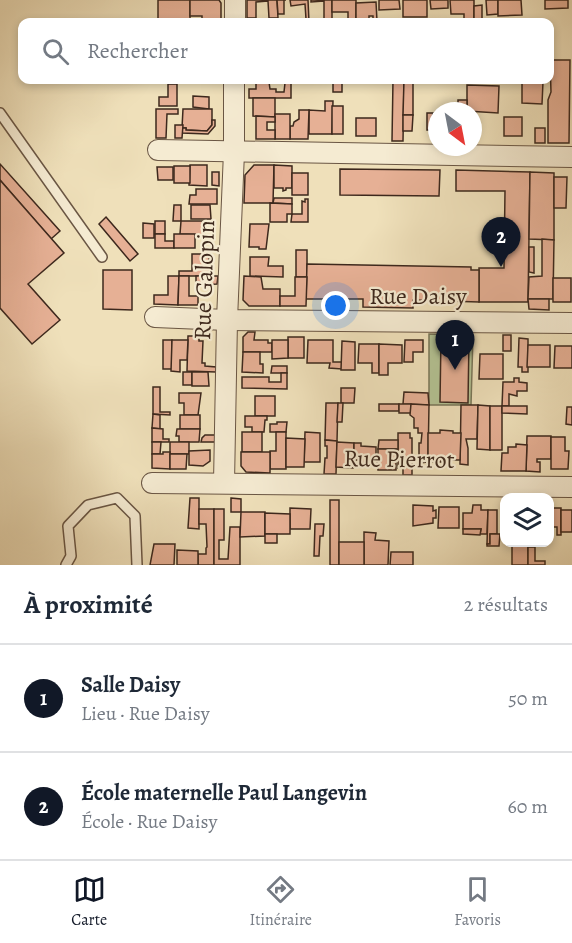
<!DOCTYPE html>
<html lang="fr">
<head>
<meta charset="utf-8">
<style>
  :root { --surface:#fff; --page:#f6f6f7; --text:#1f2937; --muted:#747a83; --line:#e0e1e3; --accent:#111827 }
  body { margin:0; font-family:Alegreya,serif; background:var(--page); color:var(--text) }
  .controls { position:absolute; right:18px; bottom:18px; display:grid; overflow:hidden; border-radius:12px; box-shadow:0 3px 9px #0003 }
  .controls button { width:54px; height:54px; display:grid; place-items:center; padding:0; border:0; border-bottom:2px solid var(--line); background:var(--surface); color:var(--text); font:30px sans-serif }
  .compass { position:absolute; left:428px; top:102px; width:54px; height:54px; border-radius:50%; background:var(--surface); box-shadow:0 3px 9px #0003; rotate:148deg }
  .you { position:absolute; left:336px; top:306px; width:21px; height:21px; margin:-15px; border:4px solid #fff; border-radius:50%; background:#1a73e8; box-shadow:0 0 0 9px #1a73e833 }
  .badge { display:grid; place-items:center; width:39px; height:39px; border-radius:50%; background:var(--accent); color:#fff; font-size:20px; font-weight:700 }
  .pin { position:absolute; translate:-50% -50px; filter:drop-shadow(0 2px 3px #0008) }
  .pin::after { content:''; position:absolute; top:32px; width:21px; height:18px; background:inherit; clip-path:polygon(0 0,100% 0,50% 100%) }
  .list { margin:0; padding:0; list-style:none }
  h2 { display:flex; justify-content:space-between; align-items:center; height:78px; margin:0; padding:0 24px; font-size:26px }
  h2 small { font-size:20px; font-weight:400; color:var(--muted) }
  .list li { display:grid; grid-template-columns:39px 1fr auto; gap:18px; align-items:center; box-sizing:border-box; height:108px; padding:0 24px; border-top:2px solid var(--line) }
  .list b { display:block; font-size:22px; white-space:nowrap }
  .list p { margin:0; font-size:20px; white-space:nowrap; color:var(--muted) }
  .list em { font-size:20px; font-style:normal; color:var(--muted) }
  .icon { flex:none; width:33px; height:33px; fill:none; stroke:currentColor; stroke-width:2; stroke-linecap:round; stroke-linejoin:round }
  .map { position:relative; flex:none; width:572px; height:565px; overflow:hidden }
  .search { position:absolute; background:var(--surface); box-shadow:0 3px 9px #0003; left:18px; right:18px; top:18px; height:66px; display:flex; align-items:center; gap:15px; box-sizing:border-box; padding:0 21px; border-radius:12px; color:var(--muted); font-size:22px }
  .sheet { height:294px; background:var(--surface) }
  nav { display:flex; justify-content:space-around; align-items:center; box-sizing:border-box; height:84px; border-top:2px solid var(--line); background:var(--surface); font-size:16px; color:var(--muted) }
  nav a { display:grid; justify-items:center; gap:3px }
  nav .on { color:var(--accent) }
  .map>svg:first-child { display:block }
  .green { fill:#b4c394; stroke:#787658; stroke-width:1.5 }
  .building { fill:#e6b095; stroke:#3d281d; stroke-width:1.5 }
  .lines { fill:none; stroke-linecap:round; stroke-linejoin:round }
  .lane-casing { stroke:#6a5644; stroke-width:12 }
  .street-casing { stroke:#6a5644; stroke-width:22 }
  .lane { stroke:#f5ebd2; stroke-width:9 }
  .street { stroke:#f5ebd2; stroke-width:20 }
  .labels { text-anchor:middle; stroke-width:4.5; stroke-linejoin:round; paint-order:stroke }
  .street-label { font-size:24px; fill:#3d281d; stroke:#f5ebd2 }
</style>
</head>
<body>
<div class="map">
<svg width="572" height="565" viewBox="0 0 572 565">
  <rect width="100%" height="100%" fill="#efe0ba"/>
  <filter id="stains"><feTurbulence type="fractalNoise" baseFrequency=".00333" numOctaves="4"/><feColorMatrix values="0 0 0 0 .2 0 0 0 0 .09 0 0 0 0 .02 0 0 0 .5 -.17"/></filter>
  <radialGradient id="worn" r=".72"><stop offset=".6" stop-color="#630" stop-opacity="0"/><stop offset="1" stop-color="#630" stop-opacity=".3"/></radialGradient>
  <polygon class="green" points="429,334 473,335 471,405 429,405"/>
  <g class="building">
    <rect x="158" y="0" width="32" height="22"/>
    <polygon points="190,0 219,0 221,3 221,22 202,22 202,16 190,16"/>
    <polygon points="247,0 277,0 278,18 269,18 268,1 256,2 256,18 247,18"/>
    <polygon points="277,0 286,0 284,0 284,14 278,14"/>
    <polygon points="290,0 308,0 309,22 299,22 299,19 306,19 305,4 291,6"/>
    <polygon points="311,0 332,0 332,22 324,22 324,1 311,2"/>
    <polygon points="332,0 356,0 356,22 348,22 348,12 332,12"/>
    <polygon points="379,0 399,0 400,9 379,10"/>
    <rect x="403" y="0" width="24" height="17"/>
    <polygon points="430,0 448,0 448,8 431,9"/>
    <polygon points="450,0 474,0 474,22 464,20 464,14 451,14"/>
    <polygon points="486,0 498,0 498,14 487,15"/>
    <polygon points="498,0 521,0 522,15 498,16"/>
    <polygon points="545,0 568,0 568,8 545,9"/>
    <polygon points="376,2 377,21 373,21 373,16 369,16 369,21 356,21 356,3"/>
    <polygon points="482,5 482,22 474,22 474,6"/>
    <polygon points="550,60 570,60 569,143 548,143 548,100 551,92"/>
    <rect x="333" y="80" width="9" height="12"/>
    <polygon points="393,80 404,80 403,141 392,141"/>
    <polygon points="404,80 428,80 428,81 413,81 413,115 403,115"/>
    <polygon points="522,80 543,82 542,104 522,103"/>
    <polygon points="256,82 269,82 270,89 276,89 276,92 284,92 285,83 291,83 291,98 249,98 249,89 256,89"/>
    <polygon points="168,84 177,84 177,106 159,106 159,97 168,97"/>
    <polygon points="467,85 499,86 498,113 467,111"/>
    <polygon points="193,96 209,97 209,109 193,107"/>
    <polygon points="253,98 275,98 275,117 253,116"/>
    <rect x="458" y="100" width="9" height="11"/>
    <polygon points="325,101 333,101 332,134 309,134 309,110 325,111"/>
    <rect x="332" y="106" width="11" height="28"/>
    <polygon points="156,109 178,109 178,114 167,114 166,138 156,138"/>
    <polygon points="183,109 212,109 212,125 207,131 186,130 186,128 182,128"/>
    <polygon points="299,110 309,110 308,139 290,139 290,126 293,126 294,122 299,119"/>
    <polygon points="427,113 433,113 432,130 427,130"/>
    <rect x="275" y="114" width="15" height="25"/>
    <polygon points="403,115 413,115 412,131 403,131"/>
    <polygon points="256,116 275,117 275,122 267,122 267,130 275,130 275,139 256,139"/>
    <rect x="504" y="117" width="18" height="19"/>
    <rect x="356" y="118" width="20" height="18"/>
    <polygon points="212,120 215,120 215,126 208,134 182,133 182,128 186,128 186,130 207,131 212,125"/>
    <polygon points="175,125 183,125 182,138 175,138"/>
    <rect x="535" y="128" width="10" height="15"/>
    <polygon points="0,164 60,231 51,239 0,180"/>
    <polygon points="190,165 207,165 207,186 189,185"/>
    <polygon points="254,165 274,165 273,203 244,203 245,175"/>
    <polygon points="274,165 292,166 292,188 286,188 286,190 283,191 283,188 274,188"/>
    <rect x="174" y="166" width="16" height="17"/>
    <polygon points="157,167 173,167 173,180 158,180"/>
    <polygon points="340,169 440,170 439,196 340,195"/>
    <polygon points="456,170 530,172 528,302 479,302 479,268 504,268 505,191 456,191"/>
    <polygon points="212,172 219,172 219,186 212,185"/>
    <polygon points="530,172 554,173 554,240 529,239"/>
    <rect x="292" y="173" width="16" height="22"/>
    <polygon points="554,177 567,177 566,208 554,208"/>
    <polygon points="0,180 64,253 28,284 60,320 32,344 0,308"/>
    <polygon points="196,189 217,189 217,204 189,204 190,195 196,195"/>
    <polygon points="274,198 292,198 292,204 273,203"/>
    <polygon points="305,199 308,199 308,222 291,222 292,214 302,214 302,201 305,202"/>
    <polygon points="270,203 292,204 292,214 287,214 287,222 270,222"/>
    <polygon points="174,205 181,205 181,221 173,221"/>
    <polygon points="191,205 210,205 211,219 191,219"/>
    <polygon points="106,217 138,254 130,261 99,224"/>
    <rect x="155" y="221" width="10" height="13"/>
    <polygon points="181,221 205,221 205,235 180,234"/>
    <polygon points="143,223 154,224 154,238 143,238"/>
    <polygon points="250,224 269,224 266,249 259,249 259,247 249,247"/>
    <polygon points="155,234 165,234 165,241 174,241 174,248 155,248"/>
    <rect x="174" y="234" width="21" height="14"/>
    <polygon points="542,239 554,240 553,299 528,299 529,277 542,276"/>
    <polygon points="529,247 534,247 534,273 529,272"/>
    <rect x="296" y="250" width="11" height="27"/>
    <polygon points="192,254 209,254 209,276 179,276 179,271 192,271"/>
    <polygon points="250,257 269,257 268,266 283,266 283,277 250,276"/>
    <polygon points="307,264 471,267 471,270 479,270 479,302 413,300 413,308 363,307 363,299 306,299"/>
    <polygon points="103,270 132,270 132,310 103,309"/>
    <polygon points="168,276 179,276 178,305 154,304 154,295 168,295"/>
    <polygon points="179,276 189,276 189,296 198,296 198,305 178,305"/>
    <polygon points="196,276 218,276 217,284 196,285"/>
    <polygon points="244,276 261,277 263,289 280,289 280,306 249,306 243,300"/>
    <polygon points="295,277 307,277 306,306 280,306 280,296 295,296"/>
    <rect x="553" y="278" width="18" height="24"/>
    <polygon points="528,299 549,299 549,310 529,309"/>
    <polygon points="248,332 255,332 254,340 268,340 268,343 272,343 272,352 243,352 243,337"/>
    <rect x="503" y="335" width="8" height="16"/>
    <polygon points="188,336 199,336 199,341 203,341 202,363 205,363 205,366 216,367 216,372 187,371"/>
    <rect x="288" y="337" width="16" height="21"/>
    <polygon points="441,337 469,338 468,403 440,402"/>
    <polygon points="519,338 528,339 528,372 522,372 522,367 518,367"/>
    <rect x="163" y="340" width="9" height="29"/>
    <polygon points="172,340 188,340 187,360 180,360 180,372 171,371"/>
    <polygon points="272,340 288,340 288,358 272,359"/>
    <polygon points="308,340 333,340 333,362 342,362 342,369 329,368 330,363 307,363"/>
    <polygon points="405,340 423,340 423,352 413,352 413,362 404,362"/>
    <polygon points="342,341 355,342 355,370 341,370"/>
    <polygon points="359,344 379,344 379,373 372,373 372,363 358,363"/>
    <polygon points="379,344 402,345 402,363 388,363 388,375 379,375"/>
    <polygon points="528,345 550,345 550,367 527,367"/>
    <polygon points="555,346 572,346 572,368 554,368"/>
    <polygon points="243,352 260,352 260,364 263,364 263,373 242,372"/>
    <polygon points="480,354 503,354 503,379 479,379"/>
    <polygon points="272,366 287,366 287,373 271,373"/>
    <rect x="183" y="372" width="9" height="13"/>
    <polygon points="192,372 208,372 209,386 192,386"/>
    <polygon points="281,373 287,373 287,389 242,388 242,377 269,377 269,382 281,382"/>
    <polygon points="514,378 519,378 519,382 527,383 527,391 517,391 517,396 509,394 509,406 502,406 503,382 514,382"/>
    <polygon points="153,387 160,387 160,412 170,412 170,415 153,414"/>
    <polygon points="341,388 355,388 354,403 341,403"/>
    <polygon points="404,392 428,393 429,405 403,404"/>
    <polygon points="179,393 201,393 198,415 184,415 184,403 179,403"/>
    <rect x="255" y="396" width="20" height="20"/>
    <polygon points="326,403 338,403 337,441 325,440"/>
    <polygon points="338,403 343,403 342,422 337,422"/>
    <rect x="379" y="404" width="20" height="7"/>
    <rect x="399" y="404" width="12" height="9"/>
    <polygon points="411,404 429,405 428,462 419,463 419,443 421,443 422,433 418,433 418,428 414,428 414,418 410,415"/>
    <polygon points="461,405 478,405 477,439 466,439 468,448 468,465 460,464"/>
    <polygon points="478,405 490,406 490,450 477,449"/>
    <rect x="490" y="406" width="12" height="44"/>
    <polygon points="502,406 527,406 527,414 502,413"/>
    <polygon points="567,407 572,407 572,425 566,424"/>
    <polygon points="153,414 160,415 160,429 152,428"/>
    <rect x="180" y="415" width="20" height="14"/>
    <polygon points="245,416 267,416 267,420 265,420 264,432 252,432 252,427 245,427"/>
    <polygon points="277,422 287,422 286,432 270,432 270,424 277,424"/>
    <polygon points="152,428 163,429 163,439 169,439 169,442 152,442"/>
    <polygon points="177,429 200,429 199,442 179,442 179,436 176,436"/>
    <polygon points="440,430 453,431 453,433 461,433 460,460 446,460 446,457 441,457 441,462 428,462 428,433 440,433"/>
    <rect x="242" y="432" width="20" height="20"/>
    <polygon points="276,432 286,432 286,469 270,469 270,451 276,451"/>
    <polygon points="305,432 320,433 320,462 304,462"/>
    <polygon points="398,433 410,433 410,438 412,438 412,475 403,475 403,468 398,468"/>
    <polygon points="205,435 215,435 215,442 201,442 202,438"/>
    <polygon points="527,436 551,436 551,459 537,459 537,462 540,462 540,472 526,471"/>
    <polygon points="551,437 565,437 565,451 569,451 568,469 551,469"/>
    <polygon points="286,438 305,439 304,467 286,467"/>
    <polygon points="325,440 337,441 336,474 324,474 325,458 327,458 327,446 325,446"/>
    <polygon points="379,440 398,440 398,449 378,449"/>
    <polygon points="152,442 161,442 160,454 152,454"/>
    <rect x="170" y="442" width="19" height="12"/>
    <polygon points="337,442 354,443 353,468 336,467"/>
    <polygon points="354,443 361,443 361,446 376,447 376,465 361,465 361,460 354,460"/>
    <polygon points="516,444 527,445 526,471 501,471 502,453 508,453 508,447 516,447"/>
    <rect x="378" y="449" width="18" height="21"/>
    <polygon points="210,450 210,461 203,466 189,465 189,451"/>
    <polygon points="163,452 170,452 170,469 152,468 152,454 163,454"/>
    <polygon points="241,452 270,452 270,473 246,472 241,466"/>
    <polygon points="170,454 187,454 186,469 170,469"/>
    <polygon points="190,498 199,498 199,529 188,528"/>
    <polygon points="231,498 241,499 241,512 231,512"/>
    <rect x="330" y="500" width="9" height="65"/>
    <polygon points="413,505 433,506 433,511 436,510 436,518 433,518 433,523 413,526"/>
    <polygon points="473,505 481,505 481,510 488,510 487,534 480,534 481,529 463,529 463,513 472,513"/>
    <polygon points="439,507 459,507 459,528 438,528"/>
    <polygon points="290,508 311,509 310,529 290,529"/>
    <polygon points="550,508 561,508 561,535 557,535 557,527 550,527"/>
    <polygon points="199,509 214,509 214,565 198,565 198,554 206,554 206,548 207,547 206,524 199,524"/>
    <polygon points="214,509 224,509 224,540 219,540 219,559 228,559 230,527 240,527 240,565 214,565"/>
    <polygon points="488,510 497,510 497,534 490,534 490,544 487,544"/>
    <rect x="561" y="510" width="11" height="22"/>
    <polygon points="241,512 265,512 265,536 240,537"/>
    <polygon points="265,513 290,514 290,534 265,534"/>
    <polygon points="315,524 324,524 323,536 320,536 319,556 314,556"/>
    <polygon points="463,529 481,529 480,535 463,534"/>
    <polygon points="364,532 376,533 375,540 389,541 388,565 364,565"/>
    <rect x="265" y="534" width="12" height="9"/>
    <polygon points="490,534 500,534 499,546 487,546 487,544 490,544"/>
    <rect x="339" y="542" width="25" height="23"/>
    <rect x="512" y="542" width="16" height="23"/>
    <polygon points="154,544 175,544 174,565 150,565"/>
    <polygon points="528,547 535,547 535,561 545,561 545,565 528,565"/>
    <polygon points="177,550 198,551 198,565 177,565"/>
    <polygon points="391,552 413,552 413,565 390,565"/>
  </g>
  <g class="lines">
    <defs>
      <g id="lane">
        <polyline points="0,113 102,257"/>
        <polyline points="66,565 71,556 68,526 88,505 117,498 135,516 137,565"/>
      </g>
      <g id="street">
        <polyline points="235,22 235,0"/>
        <polyline points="158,150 572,157"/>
        <polyline points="155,317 227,320 572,323"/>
        <polyline points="152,483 572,487"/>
        <polyline points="224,483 227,320 234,152 234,80"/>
      </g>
    </defs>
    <use href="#lane" class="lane-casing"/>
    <use href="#street" class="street-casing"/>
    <use href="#lane" class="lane"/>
    <use href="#street" class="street"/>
  </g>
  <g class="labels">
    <g class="street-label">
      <text transform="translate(204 280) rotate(-88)" y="8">Rue Galopin</text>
      <text x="418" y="304">Rue Daisy</text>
      <text transform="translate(399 459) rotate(1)" y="8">Rue Pierrot</text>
    </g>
  </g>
  <rect width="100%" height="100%" filter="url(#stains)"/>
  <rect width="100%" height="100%" fill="url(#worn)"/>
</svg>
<div class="controls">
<button><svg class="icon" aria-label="layers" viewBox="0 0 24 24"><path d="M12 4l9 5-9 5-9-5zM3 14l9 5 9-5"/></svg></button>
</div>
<svg class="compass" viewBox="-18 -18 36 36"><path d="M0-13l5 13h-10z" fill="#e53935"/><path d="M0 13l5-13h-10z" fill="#747a83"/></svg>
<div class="you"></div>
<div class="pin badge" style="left:455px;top:370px">1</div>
<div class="pin badge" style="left:501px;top:267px">2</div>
<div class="search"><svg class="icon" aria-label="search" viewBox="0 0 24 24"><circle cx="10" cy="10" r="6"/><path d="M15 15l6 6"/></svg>Rechercher</div>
</div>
<section class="sheet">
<h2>À proximité<small>2 résultats</small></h2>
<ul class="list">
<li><span class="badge">1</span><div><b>Salle Daisy</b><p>Lieu · Rue Daisy</p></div><em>50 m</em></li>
<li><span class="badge">2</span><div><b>École maternelle Paul Langevin</b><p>École · Rue Daisy</p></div><em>60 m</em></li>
</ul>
</section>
<nav>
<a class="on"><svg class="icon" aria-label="map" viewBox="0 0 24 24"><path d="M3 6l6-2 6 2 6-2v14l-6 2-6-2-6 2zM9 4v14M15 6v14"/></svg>Carte</a>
<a><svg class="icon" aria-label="directions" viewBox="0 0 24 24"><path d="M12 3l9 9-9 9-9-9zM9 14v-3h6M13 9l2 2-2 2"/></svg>Itinéraire</a>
<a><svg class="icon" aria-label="saved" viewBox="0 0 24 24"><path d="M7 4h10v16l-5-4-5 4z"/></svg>Favoris</a>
</nav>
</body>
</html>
